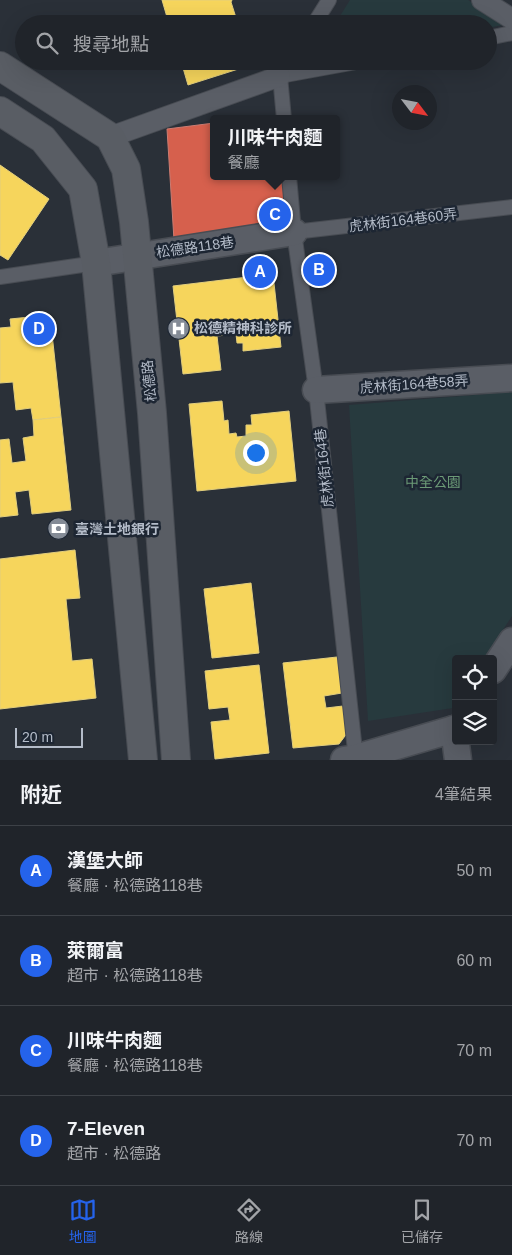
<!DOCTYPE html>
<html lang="zh-TW">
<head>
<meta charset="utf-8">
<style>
  :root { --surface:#20242a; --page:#282c32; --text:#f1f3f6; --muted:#a2a4a8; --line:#3d4147; --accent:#2563eb }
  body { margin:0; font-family:Helvetica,"Noto Sans TC",sans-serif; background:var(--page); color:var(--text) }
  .controls { position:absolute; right:15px; bottom:15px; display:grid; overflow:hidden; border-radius:5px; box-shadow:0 5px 20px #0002 }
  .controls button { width:45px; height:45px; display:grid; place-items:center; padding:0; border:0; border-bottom:1px solid var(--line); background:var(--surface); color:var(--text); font:25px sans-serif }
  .compass { position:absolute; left:392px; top:85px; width:45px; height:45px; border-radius:50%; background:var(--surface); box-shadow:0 5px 20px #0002; rotate:122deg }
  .scale { position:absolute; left:15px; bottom:12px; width:68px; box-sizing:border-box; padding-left:5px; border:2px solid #b4bcc9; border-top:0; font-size:14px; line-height:18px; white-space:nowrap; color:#b4bcc9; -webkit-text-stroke:4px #1d2633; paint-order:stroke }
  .you { position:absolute; left:255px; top:452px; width:18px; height:18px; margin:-12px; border:4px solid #fff; border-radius:50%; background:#1a73e8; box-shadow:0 0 0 8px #1a73e833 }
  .badge { display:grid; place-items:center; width:32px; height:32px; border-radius:50%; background:var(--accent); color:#fff; font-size:16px; font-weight:700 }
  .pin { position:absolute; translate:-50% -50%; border:2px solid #fff; box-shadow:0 1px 5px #0006 }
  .popup { position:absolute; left:210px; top:115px; width:130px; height:65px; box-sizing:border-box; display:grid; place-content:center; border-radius:5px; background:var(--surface); filter:drop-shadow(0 1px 4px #0005); font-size:16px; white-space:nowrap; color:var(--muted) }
  .popup b { font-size:19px; color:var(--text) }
  .popup::after { content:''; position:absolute; left:50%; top:100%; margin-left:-10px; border:10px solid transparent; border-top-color:var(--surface) }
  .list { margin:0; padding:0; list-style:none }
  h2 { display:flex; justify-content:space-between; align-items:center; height:65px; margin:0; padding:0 20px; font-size:21px }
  h2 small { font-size:16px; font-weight:400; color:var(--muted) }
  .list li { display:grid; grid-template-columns:32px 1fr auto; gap:15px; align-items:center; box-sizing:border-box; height:90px; padding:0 20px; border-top:1px solid var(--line) }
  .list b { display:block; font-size:19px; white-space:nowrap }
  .list p { margin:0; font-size:16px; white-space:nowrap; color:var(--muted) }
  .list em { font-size:16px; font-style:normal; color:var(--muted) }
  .icon { flex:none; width:28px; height:28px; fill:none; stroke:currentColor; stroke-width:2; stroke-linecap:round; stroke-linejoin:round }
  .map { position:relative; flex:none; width:512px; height:760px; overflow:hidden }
  .search { position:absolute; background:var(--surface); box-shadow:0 5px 20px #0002; left:15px; right:15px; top:15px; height:55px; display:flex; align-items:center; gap:12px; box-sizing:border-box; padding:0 18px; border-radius:28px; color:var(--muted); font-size:19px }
  .sheet { height:425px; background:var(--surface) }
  nav { display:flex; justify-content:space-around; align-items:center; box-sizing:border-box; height:70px; border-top:1px solid var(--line); background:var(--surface); font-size:14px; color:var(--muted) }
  nav a { display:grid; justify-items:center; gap:2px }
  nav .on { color:var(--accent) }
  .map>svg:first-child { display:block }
  .green { fill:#273a3e }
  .homes { fill:#f6d55c; stroke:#e2ce7d }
  .shops { fill:#d6604d; stroke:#cc7c72 }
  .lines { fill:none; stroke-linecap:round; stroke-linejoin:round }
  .service-casing { stroke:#484c53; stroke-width:16 }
  .pedestrian-casing { stroke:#484c53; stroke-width:22 }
  .minor-casing { stroke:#484c53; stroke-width:29 }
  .secondary-casing { stroke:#484c53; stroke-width:30 }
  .service { stroke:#5a5e66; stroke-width:14 }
  .pedestrian { stroke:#5a5e66; stroke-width:20 }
  .minor { stroke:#5a5e66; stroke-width:26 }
  .secondary { stroke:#595d64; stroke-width:28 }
  .labels { text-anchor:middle; stroke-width:5; stroke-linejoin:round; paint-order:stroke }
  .street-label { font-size:14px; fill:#b4bcc9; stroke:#1d2633 }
  .poi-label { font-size:14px; font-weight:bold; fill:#b4bcc9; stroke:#1d2633; text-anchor:start }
  .park-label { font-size:14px; fill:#6b9a76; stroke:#1d2633 }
</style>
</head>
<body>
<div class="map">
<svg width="512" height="760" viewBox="0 0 512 760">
  <rect width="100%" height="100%" fill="#2a3038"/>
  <g class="green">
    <polygon points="350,0 468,0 507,24 488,28 488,24 335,24"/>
    <polygon points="512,392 512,616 484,659 456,659 456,704 453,708 368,721 349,405"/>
  </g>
  <g class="homes">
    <polygon points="162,0 232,0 231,2 238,24 169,24"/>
    <polygon points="181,61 250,61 251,65 188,85"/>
    <polygon points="0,165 49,199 8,260 0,255"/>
    <polygon points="273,274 281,347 243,351 243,343 237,343 236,334 217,336 221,370 183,374 173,286"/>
    <polygon points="50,315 61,417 33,420 31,408 16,410 13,382 0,383 0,328 11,327 10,319"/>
    <polygon points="222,401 224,421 228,420 229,434 236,433 237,437 246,436 246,425 252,425 251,415 289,411 296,481 197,491 189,404"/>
    <polygon points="61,417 71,510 32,514 29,490 15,492 18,515 0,517 0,440 9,439 12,463 26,461 23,438 34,436 33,420"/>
    <polygon points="75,550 80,598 66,599 72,661 92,659 96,698 0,709 0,559"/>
    <polygon points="251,583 259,653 212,658 204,589"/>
    <polygon points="337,657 342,693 324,696 326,708 343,706 348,732 339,744 293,748 283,663"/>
    <polygon points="259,665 269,753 215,759 211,722 230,720 228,707 209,709 205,671"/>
  </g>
  <polygon class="shops" points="214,123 214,176 286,176 290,222 174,240 167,129"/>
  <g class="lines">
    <defs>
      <g id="service">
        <polyline points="314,24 329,0"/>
        <polyline points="488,38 512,33"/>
        <polyline points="280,76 362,61"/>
        <polyline points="280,76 284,119"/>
        <polyline points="289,176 294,232 316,390 356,760"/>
        <polyline points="294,232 512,207"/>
        <polyline points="0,277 96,263"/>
      </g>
      <g id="pedestrian">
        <polyline points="482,0 512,19"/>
        <polyline points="110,137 280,76"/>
      </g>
      <g id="minor">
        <polyline points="96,263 294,232"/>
        <polyline points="316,390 512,378"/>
        <polyline points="493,670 512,641"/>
        <polyline points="454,729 458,760"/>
        <polyline points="344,760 356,758 454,729"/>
      </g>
      <g id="secondary">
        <polyline points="0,66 110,137 126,169 134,222 152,413 176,760"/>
        <polyline points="0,111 43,139 83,189 96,263 143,760"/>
      </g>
    </defs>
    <use href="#service" class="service-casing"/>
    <use href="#pedestrian" class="pedestrian-casing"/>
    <use href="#minor" class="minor-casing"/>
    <use href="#secondary" class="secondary-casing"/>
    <use href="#service" class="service"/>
    <use href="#pedestrian" class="pedestrian"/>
    <use href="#minor" class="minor"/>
    <use href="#secondary" class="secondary"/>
  </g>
  <defs>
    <symbol id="hospital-disc" viewBox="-11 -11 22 22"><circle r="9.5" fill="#848b96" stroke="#1d2633"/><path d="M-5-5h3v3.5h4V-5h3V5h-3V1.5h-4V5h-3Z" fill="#fff"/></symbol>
    <symbol id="bank-disc" viewBox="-11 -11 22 22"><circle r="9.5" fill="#848b96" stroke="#1d2633"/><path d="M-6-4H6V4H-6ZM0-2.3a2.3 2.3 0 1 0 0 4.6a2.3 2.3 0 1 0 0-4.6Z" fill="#fff"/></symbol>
  </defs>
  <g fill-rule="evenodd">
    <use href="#hospital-disc" x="166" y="316" width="25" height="25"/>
    <use href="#bank-disc" x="46" y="516" width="25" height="25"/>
  </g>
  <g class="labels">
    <g class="street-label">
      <text transform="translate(403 220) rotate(-7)" y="5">虎林街164巷60弄</text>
      <text transform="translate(195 247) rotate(-8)" y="5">松德路118巷</text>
      <text transform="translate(149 381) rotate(-96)" y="5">松德路</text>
      <text transform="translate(414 384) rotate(-4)" y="5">虎林街164巷58弄</text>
      <text transform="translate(324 468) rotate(-96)" y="5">虎林街164巷</text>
    </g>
    <g class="poi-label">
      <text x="194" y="333">松德精神科診所</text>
      <text x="75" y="534">臺灣土地銀行</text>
    </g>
    <g class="park-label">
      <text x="433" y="487">中全公園</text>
    </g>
  </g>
</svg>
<div class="controls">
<button><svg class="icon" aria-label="locate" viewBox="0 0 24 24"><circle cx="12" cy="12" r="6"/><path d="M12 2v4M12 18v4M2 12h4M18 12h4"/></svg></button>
<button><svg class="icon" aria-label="layers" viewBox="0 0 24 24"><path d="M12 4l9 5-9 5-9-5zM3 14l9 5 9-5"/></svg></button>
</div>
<svg class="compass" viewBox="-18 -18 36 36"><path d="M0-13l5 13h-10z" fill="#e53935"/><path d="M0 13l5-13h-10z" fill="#a2a4a8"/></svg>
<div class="scale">20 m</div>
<div class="you"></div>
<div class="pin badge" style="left:260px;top:272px">A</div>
<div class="pin badge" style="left:319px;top:270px">B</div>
<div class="pin badge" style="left:275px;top:215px">C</div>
<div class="popup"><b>川味牛肉麵</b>餐廳</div>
<div class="pin badge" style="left:39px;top:329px">D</div>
<div class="search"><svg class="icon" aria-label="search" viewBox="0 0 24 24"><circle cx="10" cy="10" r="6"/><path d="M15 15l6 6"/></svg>搜尋地點</div>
</div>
<section class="sheet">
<h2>附近<small>4筆結果</small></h2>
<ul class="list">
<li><span class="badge">A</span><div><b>漢堡大師</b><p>餐廳 · 松德路118巷</p></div><em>50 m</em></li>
<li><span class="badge">B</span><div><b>萊爾富</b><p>超市 · 松德路118巷</p></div><em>60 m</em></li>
<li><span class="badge">C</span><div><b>川味牛肉麵</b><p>餐廳 · 松德路118巷</p></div><em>70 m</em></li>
<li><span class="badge">D</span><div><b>7-Eleven</b><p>超市 · 松德路</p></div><em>70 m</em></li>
</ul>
</section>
<nav>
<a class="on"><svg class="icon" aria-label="map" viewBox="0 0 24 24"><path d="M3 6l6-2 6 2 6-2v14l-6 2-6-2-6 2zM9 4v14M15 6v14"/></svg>地圖</a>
<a><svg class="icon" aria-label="directions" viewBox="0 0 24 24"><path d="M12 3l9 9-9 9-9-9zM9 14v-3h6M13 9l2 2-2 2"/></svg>路線</a>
<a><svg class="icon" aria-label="saved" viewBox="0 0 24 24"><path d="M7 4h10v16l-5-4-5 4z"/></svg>已儲存</a>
</nav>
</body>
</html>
